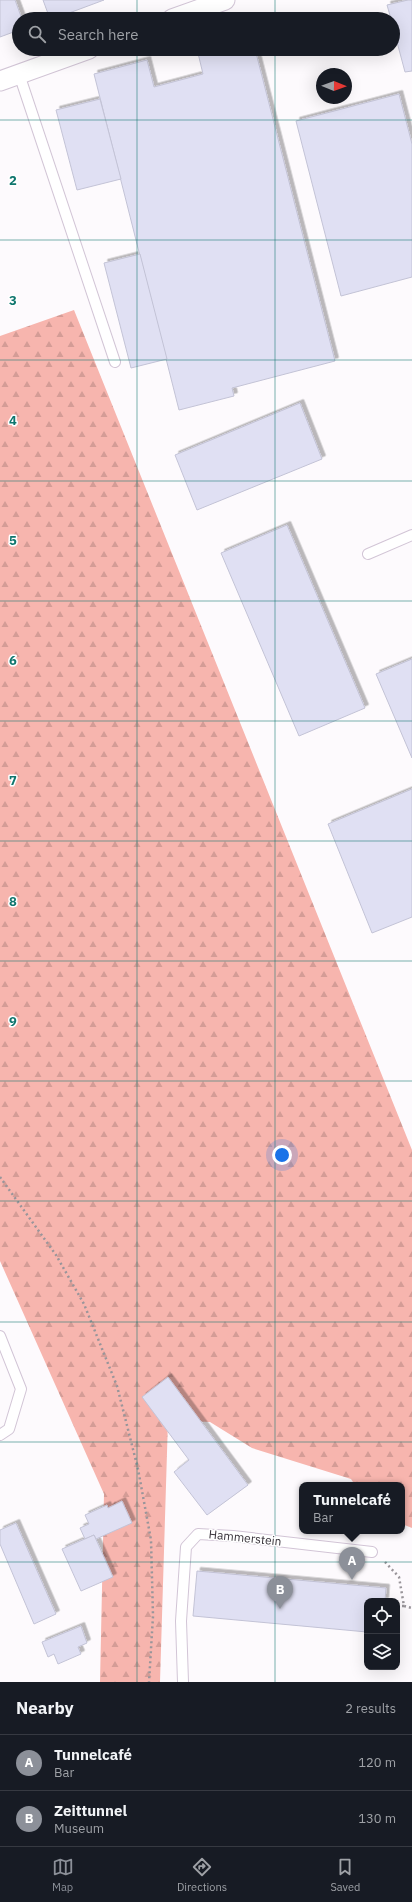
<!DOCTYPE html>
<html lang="en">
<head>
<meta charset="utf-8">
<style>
  :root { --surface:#171b24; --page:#242831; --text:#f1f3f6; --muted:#9ea1a6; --line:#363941; --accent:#8c9099 }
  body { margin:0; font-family:"IBM Plex Sans",sans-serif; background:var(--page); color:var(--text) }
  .controls { position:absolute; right:12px; bottom:12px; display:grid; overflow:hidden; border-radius:8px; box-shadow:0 4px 16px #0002 }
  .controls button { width:36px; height:36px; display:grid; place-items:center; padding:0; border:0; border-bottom:1px solid var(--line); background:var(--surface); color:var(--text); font:20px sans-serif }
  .compass { position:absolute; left:316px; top:68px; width:36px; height:36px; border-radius:50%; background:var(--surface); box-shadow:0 4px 16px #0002; rotate:91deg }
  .you { position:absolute; left:282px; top:1155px; width:14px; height:14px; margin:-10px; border:3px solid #fff; border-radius:50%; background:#1a73e8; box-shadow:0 0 0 6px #1a73e833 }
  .badge { display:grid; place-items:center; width:26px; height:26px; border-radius:50%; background:var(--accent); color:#fff; font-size:13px; font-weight:700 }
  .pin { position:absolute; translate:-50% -33px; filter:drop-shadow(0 1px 2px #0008) }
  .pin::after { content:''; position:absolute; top:21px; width:14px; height:12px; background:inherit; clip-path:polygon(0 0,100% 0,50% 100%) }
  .popup { position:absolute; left:299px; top:1482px; width:106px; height:52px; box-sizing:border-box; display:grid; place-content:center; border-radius:8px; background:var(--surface); filter:drop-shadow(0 1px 3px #0005); font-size:13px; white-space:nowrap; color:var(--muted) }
  .popup b { font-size:15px; color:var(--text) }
  .popup::after { content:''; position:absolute; left:50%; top:100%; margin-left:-8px; border:8px solid transparent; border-top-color:var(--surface) }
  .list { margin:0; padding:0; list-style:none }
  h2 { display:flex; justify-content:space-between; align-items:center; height:52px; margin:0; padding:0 16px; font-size:17px }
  h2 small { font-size:13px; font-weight:400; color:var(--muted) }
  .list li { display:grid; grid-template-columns:26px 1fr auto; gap:12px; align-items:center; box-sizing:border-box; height:56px; padding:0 16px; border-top:1px solid var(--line) }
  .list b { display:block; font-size:15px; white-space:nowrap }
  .list p { margin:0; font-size:13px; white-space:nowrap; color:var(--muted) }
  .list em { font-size:13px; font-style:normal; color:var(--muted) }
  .icon { flex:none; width:22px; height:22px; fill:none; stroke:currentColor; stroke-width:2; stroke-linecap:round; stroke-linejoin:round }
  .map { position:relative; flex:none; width:412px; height:1682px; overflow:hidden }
  .search { position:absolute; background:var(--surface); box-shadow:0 4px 16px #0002; left:12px; right:12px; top:12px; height:44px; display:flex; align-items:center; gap:10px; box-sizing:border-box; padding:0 14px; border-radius:22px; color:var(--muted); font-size:15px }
  .sheet { height:164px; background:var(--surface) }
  nav { display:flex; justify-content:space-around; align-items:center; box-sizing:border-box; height:56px; border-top:1px solid var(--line); background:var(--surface); font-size:11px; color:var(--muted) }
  nav a { display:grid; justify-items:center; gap:2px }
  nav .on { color:var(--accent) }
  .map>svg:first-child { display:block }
  .forest { fill:url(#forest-firs) }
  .building { fill:#e0e0f3; stroke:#c3c3d6; filter:url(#shadow) }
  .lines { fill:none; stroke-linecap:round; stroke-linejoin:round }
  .lane-casing { stroke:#d2c5d6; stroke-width:12 }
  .street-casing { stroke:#d2c5d6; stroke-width:21 }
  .path { stroke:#99959a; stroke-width:2.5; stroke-dasharray:2 3; stroke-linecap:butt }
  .lane { stroke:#fff; stroke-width:10 }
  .street { stroke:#fff; stroke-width:19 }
  .grid { fill:none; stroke:#0f766e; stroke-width:1; stroke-opacity:0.55 }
  .labels { text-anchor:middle; stroke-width:3; stroke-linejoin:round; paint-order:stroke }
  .street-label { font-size:12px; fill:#373239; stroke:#fff }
  .grid-label { font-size:13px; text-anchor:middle; font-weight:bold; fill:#0f766e; stroke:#fff; stroke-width:3; stroke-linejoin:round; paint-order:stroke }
</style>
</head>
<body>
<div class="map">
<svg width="412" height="1682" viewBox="0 0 412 1682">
  <defs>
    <pattern id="forest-firs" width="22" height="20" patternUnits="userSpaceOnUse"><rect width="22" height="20" fill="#f7b5ae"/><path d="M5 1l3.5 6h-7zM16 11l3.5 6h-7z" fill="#d49c96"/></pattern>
    <filter id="shadow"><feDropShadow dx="3.5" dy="-3.5" stdDeviation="0" flood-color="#0004"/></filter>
  </defs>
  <rect width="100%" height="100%" fill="#fdfafd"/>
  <polygon class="forest" points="74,310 412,1150 412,1528 402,1524 402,1485 355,1485 351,1479 252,1448 210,1422 168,1420 160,1682 100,1682 104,1494 0,1261 0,336"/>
  <g class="building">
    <polygon points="0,0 15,0 22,19 19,19 19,30 0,37"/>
    <polygon points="43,0 104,0 53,19 50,19"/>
    <polygon points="408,0 412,0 412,71 405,72 393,27 393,19 391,19 387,5"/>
    <polygon points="197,49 255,49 335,361 232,388 234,396 179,410 94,74 147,60 154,87 203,74"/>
    <polygon points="399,94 412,144 412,277 341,296 296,121"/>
    <polygon points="100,99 121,179 77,190 56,110"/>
    <polygon points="140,254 167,359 131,368 104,263"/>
    <polygon points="300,403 322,459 197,510 175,455"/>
    <polygon points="287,525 365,708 299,736 221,553"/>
    <polygon points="412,659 412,758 376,674"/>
    <polygon points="412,789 412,917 372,933 328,824"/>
    <polygon points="168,1377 248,1485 207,1515 174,1472 189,1460 142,1397"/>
    <polygon points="122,1501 132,1523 96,1539 94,1535 85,1539 80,1528 89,1524 85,1515 107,1505 108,1508"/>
    <polygon points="16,1523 56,1614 34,1624 0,1544 0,1530"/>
    <polygon points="94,1535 113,1577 81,1591 62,1549"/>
    <polygon points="197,1571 386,1588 385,1601 367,1601 367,1632 193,1616"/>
    <polygon points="81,1626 87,1643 78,1647 81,1654 58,1664 54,1654 48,1657 42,1642"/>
  </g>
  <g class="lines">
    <defs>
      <g id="lane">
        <polyline points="19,74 115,362"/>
        <polyline points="368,554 412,535"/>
        <polyline points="0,1336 21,1389 9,1429 0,1435"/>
        <polyline points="183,1682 181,1621 186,1547 198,1534 233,1536 372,1552"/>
      </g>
      <g id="street">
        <polyline points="172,19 225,0"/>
        <polyline points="0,81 89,49"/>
      </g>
    </defs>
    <use href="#lane" class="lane-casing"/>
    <use href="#street" class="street-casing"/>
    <g class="path">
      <polyline points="0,1177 56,1255 84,1304 117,1386 138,1469 151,1540 153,1616 149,1682"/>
      <polyline points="385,1562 399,1577 404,1606 412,1608"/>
      <polyline points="397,1606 404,1606"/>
    </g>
    <use href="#lane" class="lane"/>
    <use href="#street" class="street"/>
  </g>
  <path class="grid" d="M 137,0 L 137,19M 275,0 L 275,19M 137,49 L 137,1682M 275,49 L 275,1682M 0,120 L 412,120M 0,240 L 412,240M 0,360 L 412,360M 0,481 L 412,481M 0,601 L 412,601M 0,721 L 412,721M 0,841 L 412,841M 0,961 L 412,961M 0,1081 L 412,1081M 0,1201 L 412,1201M 0,1322 L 412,1322M 0,1442 L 412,1442M 0,1562 L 412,1562"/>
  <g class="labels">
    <g class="street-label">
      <text transform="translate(245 1538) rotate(6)" y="4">Hammerstein</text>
    </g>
  </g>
  <g class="grid-label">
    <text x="13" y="185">2</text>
    <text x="13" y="305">3</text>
    <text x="13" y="425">4</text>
    <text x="13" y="545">5</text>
    <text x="13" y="665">6</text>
    <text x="13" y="785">7</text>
    <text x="13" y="906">8</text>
    <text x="13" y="1026">9</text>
  </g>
</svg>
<div class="controls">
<button><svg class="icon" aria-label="locate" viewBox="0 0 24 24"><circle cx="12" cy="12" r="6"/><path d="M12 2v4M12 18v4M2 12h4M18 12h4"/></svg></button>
<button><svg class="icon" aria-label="layers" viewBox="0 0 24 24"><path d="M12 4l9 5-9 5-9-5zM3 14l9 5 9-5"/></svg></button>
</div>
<svg class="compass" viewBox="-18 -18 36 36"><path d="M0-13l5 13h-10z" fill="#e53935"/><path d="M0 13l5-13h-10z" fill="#9ea1a6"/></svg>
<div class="you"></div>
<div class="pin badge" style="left:352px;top:1580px">A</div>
<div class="popup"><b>Tunnelcafé</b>Bar</div>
<div class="pin badge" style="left:280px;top:1609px">B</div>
<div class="search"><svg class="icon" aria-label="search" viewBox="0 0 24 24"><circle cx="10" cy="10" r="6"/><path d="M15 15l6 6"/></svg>Search here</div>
</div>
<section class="sheet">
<h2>Nearby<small>2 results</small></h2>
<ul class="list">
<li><span class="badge">A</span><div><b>Tunnelcafé</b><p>Bar</p></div><em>120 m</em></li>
<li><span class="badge">B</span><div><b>Zeittunnel</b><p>Museum</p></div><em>130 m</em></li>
</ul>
</section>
<nav>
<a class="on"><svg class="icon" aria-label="map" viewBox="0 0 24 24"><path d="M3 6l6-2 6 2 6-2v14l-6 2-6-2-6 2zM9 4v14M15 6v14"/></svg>Map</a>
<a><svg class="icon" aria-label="directions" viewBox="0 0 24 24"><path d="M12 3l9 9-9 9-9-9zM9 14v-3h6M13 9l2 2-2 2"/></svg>Directions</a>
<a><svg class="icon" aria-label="saved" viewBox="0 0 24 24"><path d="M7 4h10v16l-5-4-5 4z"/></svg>Saved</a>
</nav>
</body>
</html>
